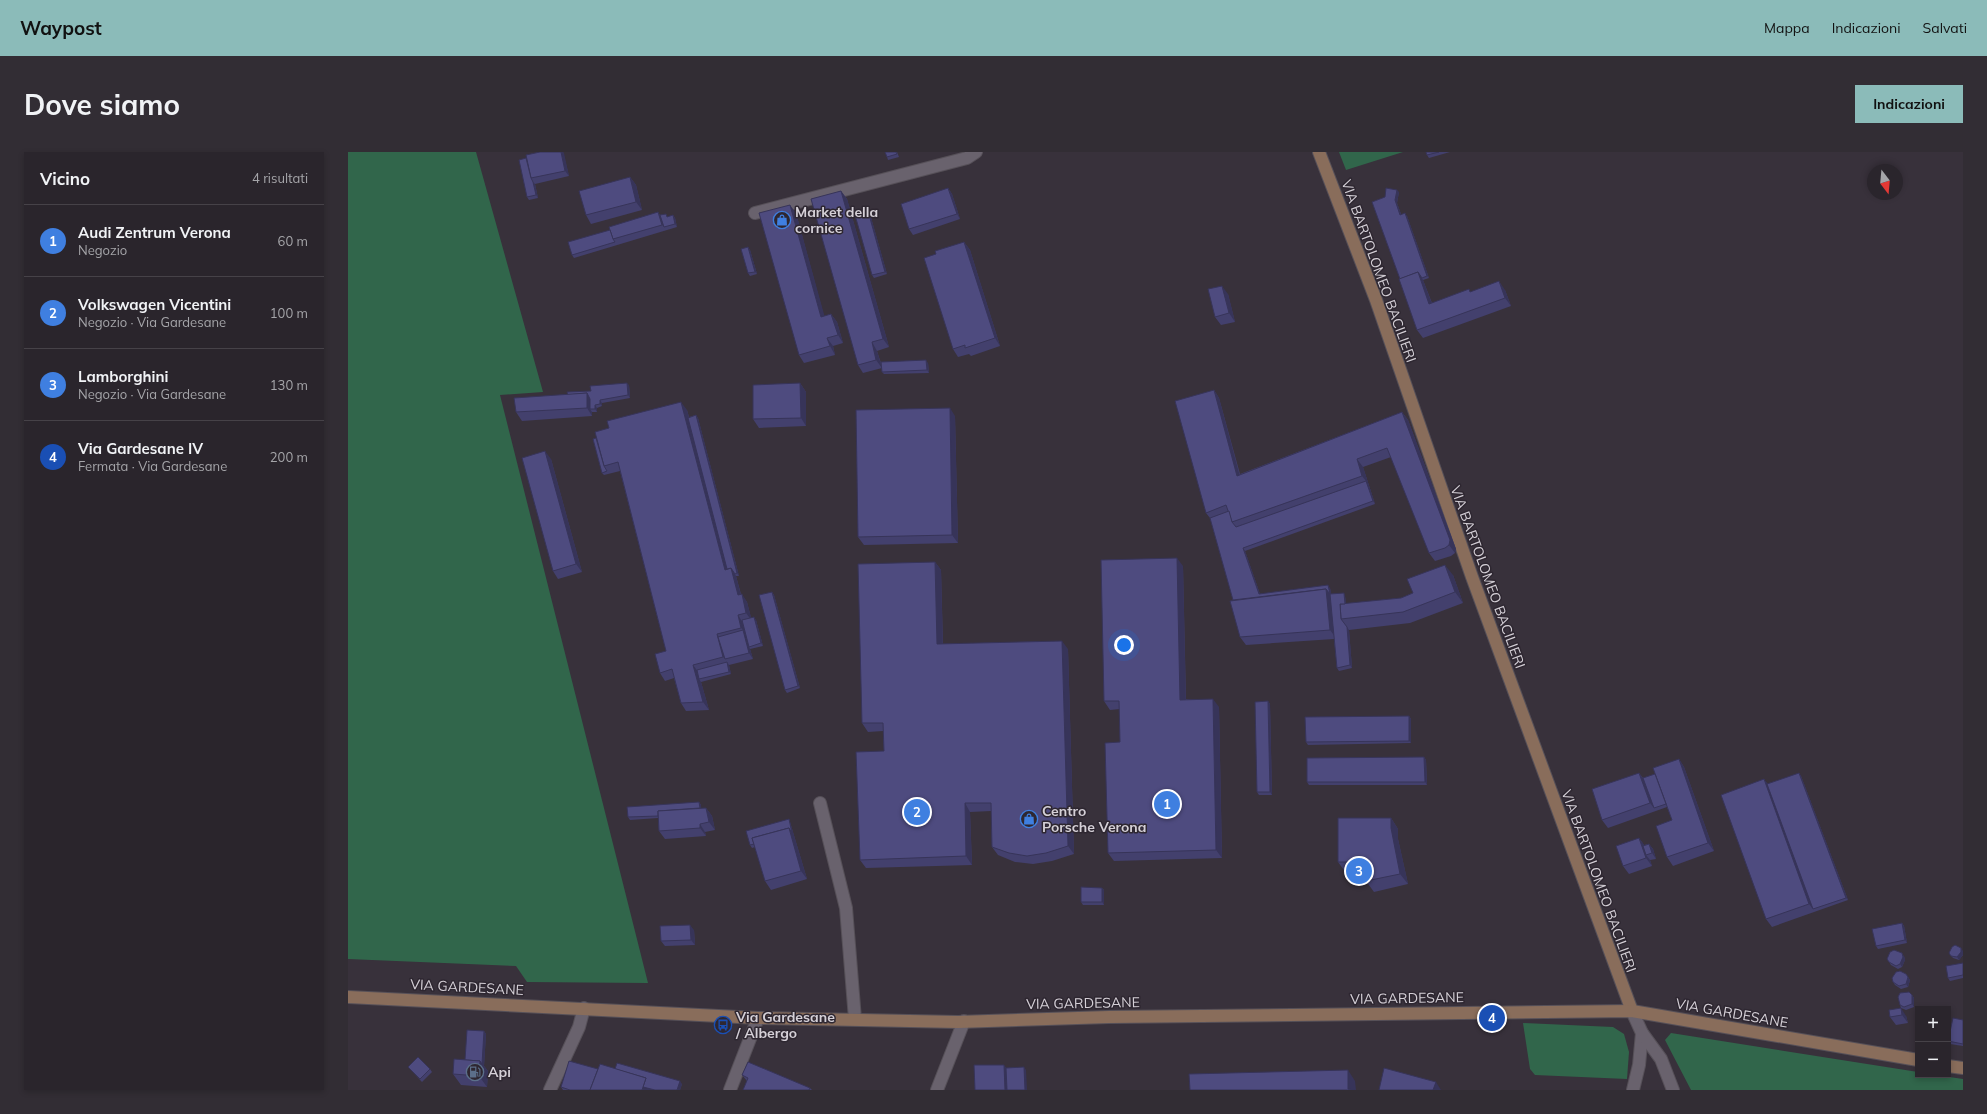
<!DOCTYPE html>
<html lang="it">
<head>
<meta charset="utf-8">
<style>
  :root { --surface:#2a252c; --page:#322d34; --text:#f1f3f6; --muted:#a5a5a9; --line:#464248; --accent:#8bbbb9 }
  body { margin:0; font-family:Mulish,sans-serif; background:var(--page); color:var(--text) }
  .controls { position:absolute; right:12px; bottom:12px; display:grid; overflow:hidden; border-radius:0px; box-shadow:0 2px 6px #0003 }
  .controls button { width:36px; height:36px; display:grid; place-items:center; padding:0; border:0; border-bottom:1px solid var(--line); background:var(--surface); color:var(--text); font:20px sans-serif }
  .compass { position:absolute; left:1519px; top:12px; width:36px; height:36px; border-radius:50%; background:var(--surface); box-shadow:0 2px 6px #0003; rotate:164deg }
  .you { position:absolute; left:776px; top:493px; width:14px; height:14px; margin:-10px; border:3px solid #fff; border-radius:50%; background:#1a73e8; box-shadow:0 0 0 6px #1a73e833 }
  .badge { display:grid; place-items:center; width:26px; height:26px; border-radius:50%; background:var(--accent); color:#fff; font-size:13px; font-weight:700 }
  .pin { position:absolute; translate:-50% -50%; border:2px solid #fff; box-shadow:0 1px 4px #0006 }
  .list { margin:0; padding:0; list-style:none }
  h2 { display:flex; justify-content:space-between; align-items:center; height:52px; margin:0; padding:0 16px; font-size:17px }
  h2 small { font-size:13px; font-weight:400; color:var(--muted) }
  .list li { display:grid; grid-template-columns:26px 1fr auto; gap:12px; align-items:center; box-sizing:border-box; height:72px; padding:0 16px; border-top:1px solid var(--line) }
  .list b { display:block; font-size:15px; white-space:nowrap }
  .list p { margin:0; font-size:13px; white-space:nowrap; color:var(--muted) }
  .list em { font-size:13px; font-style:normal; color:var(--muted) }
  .map { position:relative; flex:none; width:1615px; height:938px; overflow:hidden; border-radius:0px }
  header { display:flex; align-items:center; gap:24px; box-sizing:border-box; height:56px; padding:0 20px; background:var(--accent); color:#111 }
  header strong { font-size:19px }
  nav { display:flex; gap:22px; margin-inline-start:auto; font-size:14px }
  .intro { display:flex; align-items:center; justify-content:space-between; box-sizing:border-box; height:96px; padding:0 24px }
  h1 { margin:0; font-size:28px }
  .button { padding:10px 18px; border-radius:0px; background:var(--accent); color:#111; font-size:14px; font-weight:700 }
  main { display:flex; gap:24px; padding:0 24px }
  aside { flex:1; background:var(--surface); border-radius:0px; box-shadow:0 2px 6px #0003 }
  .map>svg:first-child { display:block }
  .green { fill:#31664b }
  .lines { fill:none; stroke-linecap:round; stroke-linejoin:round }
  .street-casing { stroke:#565058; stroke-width:14 }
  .secondary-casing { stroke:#565058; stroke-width:14 }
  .street { stroke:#69626d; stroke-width:12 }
  .secondary { stroke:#896d5b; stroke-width:12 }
  .wall { fill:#43406d }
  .shaded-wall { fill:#373459 }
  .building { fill:#4e4b7f; stroke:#373459 }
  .labels { text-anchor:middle; stroke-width:3; stroke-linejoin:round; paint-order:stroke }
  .poi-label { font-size:14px; font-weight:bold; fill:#d5d0d7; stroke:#2e2731; text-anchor:start }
  .street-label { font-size:14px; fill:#d5d0d7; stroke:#2e2731 }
</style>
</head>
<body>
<header>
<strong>Waypost</strong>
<nav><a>Mappa</a><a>Indicazioni</a><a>Salvati</a></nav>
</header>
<div class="intro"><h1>Dove siamo</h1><a class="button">Indicazioni</a></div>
<main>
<aside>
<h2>Vicino<small>4 risultati</small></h2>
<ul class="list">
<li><span class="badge" style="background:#3f7fe0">1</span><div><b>Audi Zentrum Verona</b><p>Negozio</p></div><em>60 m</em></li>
<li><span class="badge" style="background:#3f7fe0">2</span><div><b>Volkswagen Vicentini</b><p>Negozio · Via Gardesane</p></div><em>100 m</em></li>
<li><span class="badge" style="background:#3f7fe0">3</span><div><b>Lamborghini</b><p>Negozio · Via Gardesane</p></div><em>130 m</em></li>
<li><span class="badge" style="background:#1a4fb4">4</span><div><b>Via Gardesane IV</b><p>Fermata · Via Gardesane</p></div><em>200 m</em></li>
</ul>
</aside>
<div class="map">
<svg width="1615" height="938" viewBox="0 0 1615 938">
  <rect width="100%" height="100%" fill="#38313b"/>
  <g class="green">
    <polygon points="0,0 128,0 195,240 152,243 300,831 179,830 168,814 0,807"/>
    <polygon points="991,0 1055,0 998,18"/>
    <polygon points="1175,871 1265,875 1276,882 1281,900 1279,927 1187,923 1182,917"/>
    <polygon points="1323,881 1570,920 1570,923 1588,923 1615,927 1615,938 1343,938 1317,888"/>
  </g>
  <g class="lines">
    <defs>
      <g id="street">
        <polyline points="407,61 619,6 628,0"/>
        <polyline points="472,651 498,756 507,867"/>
        <polyline points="1284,859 1294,881 1291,913 1285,938"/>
        <polyline points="1294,881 1313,907 1325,938"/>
        <polyline points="202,938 231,875 236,856"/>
        <polyline points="382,938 410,866"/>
        <polyline points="589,938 616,869"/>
      </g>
      <g id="secondary">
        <polyline points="971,0 1028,148 1124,425 1284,859"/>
        <polyline points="0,845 410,866 610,870 761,865 1284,859 1570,908"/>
        <polyline points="1600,914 1615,916"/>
      </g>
    </defs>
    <use href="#street" class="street-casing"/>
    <use href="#secondary" class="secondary-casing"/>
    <use href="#street" class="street"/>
    <use href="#secondary" class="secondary"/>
  </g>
  <g class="wall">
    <polygon points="192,0 215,0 221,24 187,32 190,46 181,48 179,45 178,6"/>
    <polygon points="537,0 549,0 551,5 540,8 539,5"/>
    <polygon points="1078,0 1102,0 1081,6 1079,3"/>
    <polygon points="282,25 288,33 294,58 243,72 238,63"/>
    <polygon points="600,36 604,42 612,67 565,83 561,77"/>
    <polygon points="493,39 499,47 541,195 529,199 534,214 580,211 581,221 536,222 534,220 534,216 515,221 510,213"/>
    <polygon points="1051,40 1049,51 1053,62 1059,64 1081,126 1075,128 1084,151 1123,140 1157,138 1163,154 1075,186 1069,178 1052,127 1024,50"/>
    <polygon points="520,59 522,62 539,122 526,126 524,123"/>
    <polygon points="310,60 312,63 320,65 325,63 327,66 329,75 226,106 224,103 262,78"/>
    <polygon points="448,61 476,164 483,162 489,170 495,191 485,194 487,203 456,211 451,203"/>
    <polygon points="616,90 622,98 652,194 623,204 621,202 610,205 605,197 588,102"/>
    <polygon points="400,95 402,98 409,122 402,124 400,121"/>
    <polygon points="880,142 887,170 873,173 867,165"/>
    <polygon points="452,231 458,240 458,274 411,276 405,267"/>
    <polygon points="281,233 282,246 254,251 254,254 249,256 249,260 244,260 244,264 174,269 168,260 220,243 243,239"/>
    <polygon points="866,238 871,246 892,322 1054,260 1060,268 1108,397 1107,401 1103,404 1087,409 1081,401 1043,305 1015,315 1027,352 897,399 912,442 982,436 983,442 997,444 998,452 1053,446 1105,423 1115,451 1062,471 1001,478 1004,516 991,519 989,516 986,487 898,493 892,485 885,448 862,366 858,361"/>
    <polygon points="339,258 341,265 348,263 350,266 391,424 388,424 393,442 399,450 403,466 408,468 415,494 402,497 405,507 381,513 383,522 353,530 361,558 338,559 333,551 326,526 317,529 312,521 318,499 272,319 256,323 254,321 245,287"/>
    <polygon points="607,264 610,391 516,393 510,385"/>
    <polygon points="203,307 234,420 210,427 205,419"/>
    <polygon points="587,410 593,418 595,492 720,497 726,702 704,709 685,712 667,710 650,703 644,695 643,659 622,660 624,713 518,716 512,708 536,599 535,579 520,580 514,571"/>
    <polygon points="835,414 838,547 871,555 874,706 766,709 760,701 772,590 772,557 762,558 756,549"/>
    <polygon points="424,440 426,443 452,536 439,541 437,538"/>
    <polygon points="920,549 922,552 924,643 911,643 909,640"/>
    <polygon points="1061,564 1063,567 1063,591 960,593 958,590"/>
    <polygon points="1076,605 1078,608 1079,633 961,633 959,630"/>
    <polygon points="1331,607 1336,615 1366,699 1325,714 1319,705 1324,668 1319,655 1260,676 1254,668 1291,621 1295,626 1307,622"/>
    <polygon points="1451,621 1453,624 1500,748 1424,775 1418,767 1416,627 1420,633"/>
    <polygon points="351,650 353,653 353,656 358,656 364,664 367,678 357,680 358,684 317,687 311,679 310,666 282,668 280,665"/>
    <polygon points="1043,666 1050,677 1050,687 1060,732 1026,740 1018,729 1016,721 998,721 990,710"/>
    <polygon points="441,667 442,670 459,727 423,738 417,729 407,695 404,696 402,693"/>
    <polygon points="1291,686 1296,693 1301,692 1305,697 1308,707 1302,708 1304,714 1281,722 1275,714"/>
    <polygon points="754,736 756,738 756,753 735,753 733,750"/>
    <polygon points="1554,771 1556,774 1559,791 1530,797 1528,794"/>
    <polygon points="346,778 347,793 317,794 313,789"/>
    <polygon points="1615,799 1615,803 1611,808 1605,806 1601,801"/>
    <polygon points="1556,804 1557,808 1554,815 1550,817 1543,813 1541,810"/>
    <polygon points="1615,811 1615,826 1602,829 1600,826"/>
    <polygon points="1558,822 1562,828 1560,835 1553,837 1547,833 1545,830"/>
    <polygon points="1564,843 1566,846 1566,855 1558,858 1553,856 1552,853"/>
    <polygon points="1541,858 1558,864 1560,871 1548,873 1542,865"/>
    <polygon points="1615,868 1615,894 1602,892 1600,889"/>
    <polygon points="136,879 138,882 136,914 140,919 139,935 113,933 105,922 117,908"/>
    <polygon points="60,915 82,917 84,920 74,930"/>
    <polygon points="250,917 267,917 334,932 332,938 215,938 213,935"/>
    <polygon points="394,923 462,936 464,938 395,938 399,929"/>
  </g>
  <g class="shaded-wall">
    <polygon points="213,0 215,0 216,1 221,24 217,19"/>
    <polygon points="282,25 288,33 294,58 288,50"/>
    <polygon points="185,30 187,32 190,46 188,43"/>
    <polygon points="600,36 604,42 612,67 609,62"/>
    <polygon points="1049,38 1051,40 1049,51 1054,65 1052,63 1047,48"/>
    <polygon points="493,39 499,47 541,195 535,187"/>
    <polygon points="442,53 448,61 479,173 473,165"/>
    <polygon points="520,59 522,62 539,122 537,120"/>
    <polygon points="310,60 314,66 316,75 314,73"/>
    <polygon points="1057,61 1059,64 1081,126 1079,124"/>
    <polygon points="325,63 327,66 329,75 327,72"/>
    <polygon points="616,90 622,98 652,194 647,186"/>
    <polygon points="400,95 402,98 409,122 407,120"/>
    <polygon points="1070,120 1075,128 1087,160 1081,152"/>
    <polygon points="1151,129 1157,138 1163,154 1157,146"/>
    <polygon points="874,134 880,142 887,170 881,161"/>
    <polygon points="483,162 489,170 495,191 490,183"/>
    <polygon points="479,186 485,194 487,203 482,194"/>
    <polygon points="524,190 529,199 534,216 528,208"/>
    <polygon points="578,208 580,211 581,221 579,218"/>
    <polygon points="279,231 281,233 282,246 280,243"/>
    <polygon points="452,231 458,240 458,274 453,266"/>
    <polygon points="866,238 871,246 894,332 889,324"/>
    <polygon points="239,241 244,250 242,257 244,260 244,264 239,256"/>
    <polygon points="252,248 254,251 254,254 252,252"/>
    <polygon points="333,250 339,258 382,423 377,418"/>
    <polygon points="247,253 249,256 249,260 247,257"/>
    <polygon points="602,256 607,264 610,391 604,383"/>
    <polygon points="1054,260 1060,268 1108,397 1107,401 1101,393"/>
    <polygon points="348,263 350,266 391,424 389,421"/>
    <polygon points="197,299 203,307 234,420 228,412"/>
    <polygon points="1009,307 1015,315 1027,352 1025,349 1018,329 1014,324"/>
    <polygon points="895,396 897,399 913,445 911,442"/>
    <polygon points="829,406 835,414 838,556 832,548"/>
    <polygon points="587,410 593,418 595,500 589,492"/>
    <polygon points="1097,413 1105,423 1115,451 1107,440"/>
    <polygon points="383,416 388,424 395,451 390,443"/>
    <polygon points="980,433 982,436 984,445 988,486 982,478 978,437"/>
    <polygon points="424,440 426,443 452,536 450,534"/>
    <polygon points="996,441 997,444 1000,466 998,466"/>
    <polygon points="394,442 399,450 404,469 398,461"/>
    <polygon points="390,463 395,471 401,495 402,497 405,507 401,501 395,478 393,476"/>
    <polygon points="406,465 408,468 415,494 413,491"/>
    <polygon points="999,475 1001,478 1004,516 1002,513"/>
    <polygon points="369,482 374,490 377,507 375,505"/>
    <polygon points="714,489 720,497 726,702 720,694"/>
    <polygon points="379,510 381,513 383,522 381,520"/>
    <polygon points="345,513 351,521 351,527 353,530 361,558 355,550"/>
    <polygon points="865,547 871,555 874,706 868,698"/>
    <polygon points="920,549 922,552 924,643 922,640"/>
    <polygon points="1061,564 1063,567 1063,591 1061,589"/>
    <polygon points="1076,605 1078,608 1079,633 1077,630"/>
    <polygon points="1331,607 1336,615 1366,699 1360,691"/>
    <polygon points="1291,621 1297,629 1306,656 1302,651"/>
    <polygon points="1451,621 1453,624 1500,748 1498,746"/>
    <polygon points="1416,627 1422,635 1465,757 1461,752"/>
    <polygon points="351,650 353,653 354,665 352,662"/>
    <polygon points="617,651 622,660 624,713 618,704"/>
    <polygon points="358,656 364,664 367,678 361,670"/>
    <polygon points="1043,666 1050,677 1050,687 1060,732 1052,722 1043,676"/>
    <polygon points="441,667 442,670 459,727 453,719 441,676"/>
    <polygon points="352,672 357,680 358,684 352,676"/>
    <polygon points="1291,686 1297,694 1298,703 1302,708 1304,714 1298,706"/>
    <polygon points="1301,692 1305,697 1308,707 1304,701"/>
    <polygon points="754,736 756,738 756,753 754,750"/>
    <polygon points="1554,771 1556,774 1559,791 1557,788"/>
    <polygon points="342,773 346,778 347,793 343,788"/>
    <polygon points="1613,796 1615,799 1615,803 1611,808 1609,805"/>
    <polygon points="1554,801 1556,804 1557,808 1554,815 1552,812"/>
    <polygon points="1558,822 1562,828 1560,835 1558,832"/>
    <polygon points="1564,843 1566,846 1566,855 1564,852"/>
    <polygon points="1553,856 1558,864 1560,871 1554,863"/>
    <polygon points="136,879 138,882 136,914 140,919 139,935 131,924 132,909"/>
    <polygon points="656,913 660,918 660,938 657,938"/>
    <polygon points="676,915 678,918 679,938 677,938"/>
    <polygon points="1000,918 1007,929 1008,938 1000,937"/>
    <polygon points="298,926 307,938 294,938"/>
    <polygon points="332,929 334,932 332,938 329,938"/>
    <polygon points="1088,930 1093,938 1085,938"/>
  </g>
  <g class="building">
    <polygon points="192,0 213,0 217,19 183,26 178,3"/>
    <polygon points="537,0 548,0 549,2 539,5"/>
    <polygon points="1078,0 1091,0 1079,3"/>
    <polygon points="178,6 183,26 185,30 188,43 179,45 171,8"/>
    <polygon points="282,25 288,50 238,63 231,39"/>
    <polygon points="600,36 609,62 561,77 553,52"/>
    <polygon points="1038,36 1049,38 1047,48 1052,63 1057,61 1079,124 1074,126 1070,120 1052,127 1024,50 1037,45"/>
    <polygon points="493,39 535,187 524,190 528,208 510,213 463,47"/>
    <polygon points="442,53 473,165 483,162 490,183 479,186 482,194 451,203 411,61"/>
    <polygon points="520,59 537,120 524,123 507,63"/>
    <polygon points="310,60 314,73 265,87 261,75"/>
    <polygon points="318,62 319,65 325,63 327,72 316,75 312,63"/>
    <polygon points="262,78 265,87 267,90 224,103 220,90"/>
    <polygon points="616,90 647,186 617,196 617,193 605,197 576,106 588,102 587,99"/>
    <polygon points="400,95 407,120 400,121 393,97"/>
    <polygon points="1070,120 1081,152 1121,137 1122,140 1151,129 1157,146 1069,178 1051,127"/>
    <polygon points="874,134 881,161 867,165 860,137"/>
    <polygon points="578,208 579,218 534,220 533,210"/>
    <polygon points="279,231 280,243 252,248 252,252 247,253 247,257 242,257 242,247 239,241 220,243 219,240 243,239 242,234"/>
    <polygon points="452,231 453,266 405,267 405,233"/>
    <polygon points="866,238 889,324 1054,260 1102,388 1101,393 1097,396 1081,401 1039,296 1009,307 1014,324 884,370 878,353 858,361 827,249"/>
    <polygon points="239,241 239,256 168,260 166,246"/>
    <polygon points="333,250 377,418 383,416 390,443 394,442 398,461 390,463 393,476 369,482 375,505 345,513 355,550 333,551 324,517 312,521 307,502 318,499 270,310 256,314 247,280 261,276 259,269"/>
    <polygon points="602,256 604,383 510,385 508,258"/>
    <polygon points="348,263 389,421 387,422 383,416 379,417 340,266"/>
    <polygon points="248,286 256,314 259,319 254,321 245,287"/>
    <polygon points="197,299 228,412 205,419 174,306"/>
    <polygon points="1018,329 1025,349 895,396 911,442 980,433 982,442 978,437 885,448 862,366 881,359 884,370 888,375"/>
    <polygon points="829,406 832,548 865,547 868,698 760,701 757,591 772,590 771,549 756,549 753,408"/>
    <polygon points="587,410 589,492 714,489 720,694 698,701 679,704 661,701 644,695 643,651 617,651 618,704 512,708 508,600 536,599 535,571 514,571 510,412"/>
    <polygon points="1097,413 1107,440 1055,460 993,467 992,452 1053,446 1065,441 1059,427"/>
    <polygon points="978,437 982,478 892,485 882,449"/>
    <polygon points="424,440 450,534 437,538 411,443"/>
    <polygon points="996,441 997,452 992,452 993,467 999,475 1002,513 989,516 982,442"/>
    <polygon points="406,465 413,491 401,495 394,468"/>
    <polygon points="395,478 401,501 377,507 370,485"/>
    <polygon points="379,510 381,520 351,527 349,518"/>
    <polygon points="920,549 922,640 909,640 907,550"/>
    <polygon points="1061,564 1061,589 958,590 957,565"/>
    <polygon points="1076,605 1077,630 959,630 959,606"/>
    <polygon points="1331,607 1360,691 1319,705 1308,674 1324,668 1305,616"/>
    <polygon points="1291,621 1302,651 1254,668 1244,637"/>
    <polygon points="1451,621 1498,746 1465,757 1419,632"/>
    <polygon points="1307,622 1318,652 1306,656 1295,626"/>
    <polygon points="1416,627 1461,752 1418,767 1373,643"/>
    <polygon points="351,650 352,656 310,659 310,664 280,665 279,655"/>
    <polygon points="358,656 361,670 352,672 352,676 311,679 310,659"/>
    <polygon points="990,666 1043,666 1043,676 1052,722 1018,729 1013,710 990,710"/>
    <polygon points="441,667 444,681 441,676 404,686 406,692 402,693 398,679"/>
    <polygon points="441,676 453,719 417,729 404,686"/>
    <polygon points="1291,686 1298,706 1275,714 1268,694"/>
    <polygon points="1301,692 1304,701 1298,703 1295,694"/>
    <polygon points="733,735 754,736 754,750 733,750"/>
    <polygon points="1554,771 1557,788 1528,794 1524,777"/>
    <polygon points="342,773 343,788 313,789 312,774"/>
    <polygon points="1607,793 1613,796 1613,800 1609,805 1603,804 1601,801 1604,795"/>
    <polygon points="1546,798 1554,801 1555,805 1552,812 1548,814 1541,810 1539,807 1542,800"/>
    <polygon points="1615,811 1615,823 1600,826 1598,814"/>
    <polygon points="1552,819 1558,822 1560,825 1558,832 1551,834 1545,830 1544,826 1548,820"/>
    <polygon points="1561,840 1564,843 1564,852 1556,855 1552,853 1550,845 1552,841"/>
    <polygon points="1553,856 1554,863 1542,865 1541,858"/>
    <polygon points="1605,866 1615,868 1615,892 1600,889"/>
    <polygon points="119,878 136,879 134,912 132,909 117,908"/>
    <polygon points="70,905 82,917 72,927 60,915"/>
    <polygon points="106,907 132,909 131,924 105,922"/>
    <polygon points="221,909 250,917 242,938 222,938 213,935"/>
    <polygon points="400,910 462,936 461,938 395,938 400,926 394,923"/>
    <polygon points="269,911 332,929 329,938 307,938 295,935 298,926 267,917"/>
    <polygon points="252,912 298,926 294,938 242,938"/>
    <polygon points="626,913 656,913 657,938 627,938"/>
    <polygon points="676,915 677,938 659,938 658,916"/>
    <polygon points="1036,916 1088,930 1085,938 1031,938"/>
    <polygon points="1000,918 1000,937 1007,938 842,938 841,922"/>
  </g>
  <defs>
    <symbol id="shop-ring" viewBox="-11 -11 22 22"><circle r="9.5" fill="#2e2731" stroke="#3f7fe0" stroke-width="1.5"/><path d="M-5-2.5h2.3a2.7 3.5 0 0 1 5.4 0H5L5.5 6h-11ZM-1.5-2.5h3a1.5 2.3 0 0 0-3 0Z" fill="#3f7fe0"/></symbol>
    <symbol id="bus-ring" viewBox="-11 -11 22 22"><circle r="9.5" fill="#2e2731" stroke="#1a4fb4" stroke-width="1.5"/><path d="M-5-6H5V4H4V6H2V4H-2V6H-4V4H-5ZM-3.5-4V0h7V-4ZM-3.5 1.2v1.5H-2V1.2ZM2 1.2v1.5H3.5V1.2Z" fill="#1a4fb4"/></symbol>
    <symbol id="fuel-ring" viewBox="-11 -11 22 22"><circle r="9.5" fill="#2e2731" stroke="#5c6f8a" stroke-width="1.5"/><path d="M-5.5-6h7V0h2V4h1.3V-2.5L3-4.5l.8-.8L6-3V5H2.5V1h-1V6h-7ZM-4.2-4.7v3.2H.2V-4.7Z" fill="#5c6f8a"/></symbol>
  </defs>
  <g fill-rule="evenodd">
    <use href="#shop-ring" x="424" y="58" width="20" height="20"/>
    <use href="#shop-ring" x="671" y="657" width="20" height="20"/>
    <use href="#bus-ring" x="365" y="863" width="20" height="20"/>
    <use href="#fuel-ring" x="117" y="910" width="20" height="20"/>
  </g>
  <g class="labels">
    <g class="poi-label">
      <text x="447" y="65">Market della<tspan x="447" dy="16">cornice</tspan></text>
      <text x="694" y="664">Centro<tspan x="694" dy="16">Porsche Verona</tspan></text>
      <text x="388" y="870">Via Gardesane<tspan x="388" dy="16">/ Albergo</tspan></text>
      <text x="140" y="925">Api</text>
    </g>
    <g class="street-label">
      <text transform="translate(1031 119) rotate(70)" y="5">VIA BARTOLOMEO BACILIERI</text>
      <text transform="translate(1140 425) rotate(70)" y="5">VIA BARTOLOMEO BACILIERI</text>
      <text transform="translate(1251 729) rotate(70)" y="5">VIA BARTOLOMEO BACILIERI</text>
      <text transform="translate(119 835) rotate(3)" y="5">VIA GARDESANE</text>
      <text transform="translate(1059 846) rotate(-1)" y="5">VIA GARDESANE</text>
      <text transform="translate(735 851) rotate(-1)" y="5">VIA GARDESANE</text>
      <text transform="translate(1384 861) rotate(10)" y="5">VIA GARDESANE</text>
    </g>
  </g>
</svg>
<div class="controls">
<button>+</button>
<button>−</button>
</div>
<svg class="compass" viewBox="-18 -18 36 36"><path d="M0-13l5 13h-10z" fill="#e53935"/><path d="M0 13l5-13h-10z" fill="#a5a5a9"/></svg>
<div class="you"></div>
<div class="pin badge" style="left:819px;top:652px;background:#3f7fe0">1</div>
<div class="pin badge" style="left:569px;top:660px;background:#3f7fe0">2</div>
<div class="pin badge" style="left:1011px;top:719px;background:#3f7fe0">3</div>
<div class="pin badge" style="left:1144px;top:866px;background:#1a4fb4">4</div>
</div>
</main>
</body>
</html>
